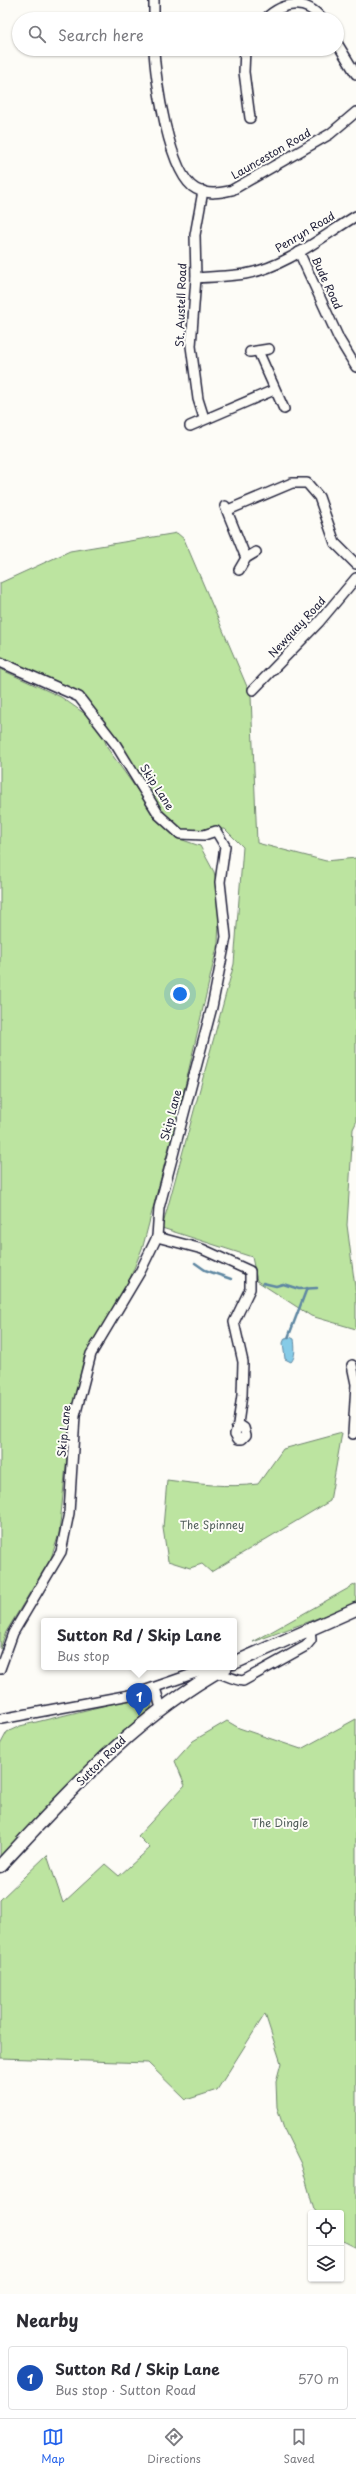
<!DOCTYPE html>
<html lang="en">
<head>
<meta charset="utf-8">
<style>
  :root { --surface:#fff; --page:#f7f7f7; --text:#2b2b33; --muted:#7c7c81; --line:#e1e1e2; --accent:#2563eb }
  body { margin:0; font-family:"Playpen Sans",sans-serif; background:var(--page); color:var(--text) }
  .controls { position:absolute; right:12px; bottom:12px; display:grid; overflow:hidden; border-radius:4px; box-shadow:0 1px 3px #0004 }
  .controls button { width:36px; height:36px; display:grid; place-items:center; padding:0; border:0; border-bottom:1px solid var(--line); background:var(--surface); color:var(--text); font:20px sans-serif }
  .you { position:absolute; left:180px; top:994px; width:14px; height:14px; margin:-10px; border:3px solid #fff; border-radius:50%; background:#1a73e8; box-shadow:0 0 0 6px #1a73e833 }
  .badge { display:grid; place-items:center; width:26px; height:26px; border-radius:50%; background:var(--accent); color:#fff; font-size:13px; font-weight:700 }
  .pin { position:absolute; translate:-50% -33px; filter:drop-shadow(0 1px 2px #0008) }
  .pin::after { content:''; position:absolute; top:21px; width:14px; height:12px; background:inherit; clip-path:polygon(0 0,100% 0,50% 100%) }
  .popup { position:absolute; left:41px; top:1618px; width:196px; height:52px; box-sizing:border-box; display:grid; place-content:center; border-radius:4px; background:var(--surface); filter:drop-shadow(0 1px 3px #0005); font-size:13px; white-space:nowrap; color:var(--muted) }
  .popup b { font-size:15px; color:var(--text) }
  .popup::after { content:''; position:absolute; left:50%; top:100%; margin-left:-8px; border:8px solid transparent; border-top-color:var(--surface) }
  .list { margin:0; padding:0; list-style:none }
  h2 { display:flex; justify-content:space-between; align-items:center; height:52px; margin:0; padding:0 16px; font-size:17px }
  h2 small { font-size:13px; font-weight:400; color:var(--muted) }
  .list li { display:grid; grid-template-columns:26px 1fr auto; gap:12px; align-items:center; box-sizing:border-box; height:64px; margin:0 8px 8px; padding:0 8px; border:1px solid var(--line); border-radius:4px }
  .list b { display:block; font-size:15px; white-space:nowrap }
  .list p { margin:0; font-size:13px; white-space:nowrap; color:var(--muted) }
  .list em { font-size:13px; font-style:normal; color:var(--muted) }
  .icon { flex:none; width:22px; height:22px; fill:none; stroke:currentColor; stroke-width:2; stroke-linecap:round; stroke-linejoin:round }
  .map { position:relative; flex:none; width:356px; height:2294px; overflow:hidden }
  .search { position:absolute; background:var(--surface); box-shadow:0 1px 3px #0004; left:12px; right:12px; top:12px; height:44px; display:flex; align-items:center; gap:10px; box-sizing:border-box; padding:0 14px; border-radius:22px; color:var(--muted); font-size:15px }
  .sheet { height:124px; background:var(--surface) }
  nav { display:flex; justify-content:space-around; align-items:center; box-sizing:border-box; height:56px; border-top:1px solid var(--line); background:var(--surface); font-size:11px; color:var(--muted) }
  nav a { display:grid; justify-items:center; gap:2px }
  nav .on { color:var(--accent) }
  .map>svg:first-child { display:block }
  .green { fill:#bce4a0; stroke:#6f836e }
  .water { fill:#86cbe7; stroke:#5e87a2 }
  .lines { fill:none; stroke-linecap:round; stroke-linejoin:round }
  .stream { stroke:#5e87a2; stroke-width:2.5 }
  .minor-casing { stroke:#22223b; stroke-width:12 }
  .secondary-casing { stroke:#22223b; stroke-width:15 }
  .minor { stroke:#fdfcf7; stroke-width:9 }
  .secondary { stroke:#fdfcf7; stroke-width:12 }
  .labels { text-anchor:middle; stroke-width:4; stroke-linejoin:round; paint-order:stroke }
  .street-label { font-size:11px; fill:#22223b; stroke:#fdfcf7 }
  .park-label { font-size:11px; fill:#505c59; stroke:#fdfcf7 }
</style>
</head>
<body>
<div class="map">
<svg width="356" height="2294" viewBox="0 0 356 2294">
  <rect width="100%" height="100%" fill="#fdfcf7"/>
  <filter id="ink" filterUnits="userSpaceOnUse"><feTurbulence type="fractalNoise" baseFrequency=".025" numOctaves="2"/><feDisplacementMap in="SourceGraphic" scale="8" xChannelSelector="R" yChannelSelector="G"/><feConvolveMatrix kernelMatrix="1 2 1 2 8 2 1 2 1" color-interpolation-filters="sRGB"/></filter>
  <g filter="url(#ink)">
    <g class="green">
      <polygon points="177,533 184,539 251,696 257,843 326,861 356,858 356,1123 353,1129 347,1225 356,1295 356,1329 311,1316 257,1281 252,1257 162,1228 234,964 243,847 225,829 183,830 162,813 120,743 61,685 0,658 0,583 70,551"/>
      <polygon points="0,669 61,697 98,723 108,749 155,815 177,838 200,846 214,872 220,898 218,943 185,1086 143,1246 129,1281 84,1357 70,1426 59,1534 51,1558 6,1632 0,1649"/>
      <path d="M 342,1433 L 330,1501 L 211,1572 L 202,1564 L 190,1568 L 168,1561 L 163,1528 L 167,1480 C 198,1484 227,1488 258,1484 L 283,1449 Z"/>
      <polygon points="356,1584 356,1604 253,1642"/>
      <polygon points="144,1696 152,1701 151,1708 107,1746 0,1857 0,1745 7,1732 20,1726"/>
      <polygon points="356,1719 356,2247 355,2247 341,2240 341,2213 317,2213 314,2209 301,2164 284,2129 277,2107 276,2082 281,2063 265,2014 217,2090 186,2100 148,2063 0,2058 0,1900 47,1855 63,1903 105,1864 119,1876 150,1848 138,1836 185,1785 175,1761 193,1741 227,1721 239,1728 301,1749"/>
    </g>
    <path class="water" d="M 290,1337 L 294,1339 C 295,1346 296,1357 291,1362 L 285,1359 L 283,1343 L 285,1338 Z"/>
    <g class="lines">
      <g class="stream">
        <polyline points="195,1263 205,1270 231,1279"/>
        <polyline points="263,1283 276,1286 283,1284 299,1289 317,1288"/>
        <polyline points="288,1338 307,1288"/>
      </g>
      <defs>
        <g id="minor">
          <polyline points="154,19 154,0"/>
          <path d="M 265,19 C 285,0 307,0 322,19"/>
          <polyline points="337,43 356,74"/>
          <path d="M 154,49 C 155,78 169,175 196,189 C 208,195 220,193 232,190 L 330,134 L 356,112"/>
          <polyline points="245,49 244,72 250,118"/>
          <polyline points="203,191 195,235 196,278 191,346 198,399 204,418"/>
          <polyline points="299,252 339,339 356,367"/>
          <path d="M 196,278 C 212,277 229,276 245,274 C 286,267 321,237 356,216"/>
          <polyline points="258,351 284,409"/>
          <polyline points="250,352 269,349"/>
          <polyline points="190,426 274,390"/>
          <polyline points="225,506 246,558"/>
          <polyline points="228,510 292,483 307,483 319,497 335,543 356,564"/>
          <polyline points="239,570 246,558 256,552"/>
          <polyline points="0,662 79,697 116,745 159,815 180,834 204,835 216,831 225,846 220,882 226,937 212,1007 159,1208 157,1237 140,1272 91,1354 75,1416 69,1513 61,1552 13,1633 0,1669"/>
          <polyline points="253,690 319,622 356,578"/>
          <polyline points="157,1237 202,1249 250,1271 250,1289 234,1322 243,1362 242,1395 238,1424 244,1428 246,1435 242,1439 238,1439 235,1434 238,1424"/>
          <polyline points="352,1365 356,1384 353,1434"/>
          <polyline points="155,1688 161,1708"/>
          <path d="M 1,1719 L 135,1694 L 204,1670 C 216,1669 229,1679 243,1681 L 306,1646 L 311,1640 L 310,1628"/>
        </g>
        <g id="secondary">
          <polyline points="234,1663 356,1609"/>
          <path d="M 0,1866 C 70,1791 135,1717 226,1667"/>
        </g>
      </defs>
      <use href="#minor" class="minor-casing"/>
      <use href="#secondary" class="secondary-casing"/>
      <use href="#minor" class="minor"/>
      <use href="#secondary" class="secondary"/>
    </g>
  </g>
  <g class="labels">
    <g class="street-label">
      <text transform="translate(271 154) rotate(-30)" y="4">Launceston Road</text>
      <text transform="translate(305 232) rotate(-31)" y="4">Penryn Road</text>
      <text transform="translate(327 283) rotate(65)" y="4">Bude Road</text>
      <text transform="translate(181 305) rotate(-88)" y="4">St. Austell Road</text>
      <text transform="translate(297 627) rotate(-47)" y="4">Newquay Road</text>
      <text transform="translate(157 787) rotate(57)" y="4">Skip Lane</text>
      <text transform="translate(171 1115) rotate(-75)" y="4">Skip Lane</text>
      <text transform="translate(64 1431) rotate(-84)" y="4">Skip Lane</text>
      <text transform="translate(101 1761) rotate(-45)" y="4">Sutton Road</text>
    </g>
    <g class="park-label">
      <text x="212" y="1529">The Spinney</text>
      <text x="280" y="1827">The Dingle</text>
    </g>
  </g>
</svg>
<div class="controls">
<button><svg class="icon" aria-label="locate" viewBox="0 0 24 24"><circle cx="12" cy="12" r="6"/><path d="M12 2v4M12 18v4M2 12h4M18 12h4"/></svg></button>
<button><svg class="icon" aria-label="layers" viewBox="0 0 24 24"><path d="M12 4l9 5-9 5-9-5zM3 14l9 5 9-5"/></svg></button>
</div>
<div class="you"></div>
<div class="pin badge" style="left:139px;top:1716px;background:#1a4fb4">1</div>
<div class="popup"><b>Sutton Rd / Skip Lane</b>Bus stop</div>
<div class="search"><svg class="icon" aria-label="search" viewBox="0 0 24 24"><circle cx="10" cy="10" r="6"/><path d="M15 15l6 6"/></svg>Search here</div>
</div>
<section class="sheet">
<h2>Nearby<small></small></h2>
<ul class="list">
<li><span class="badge" style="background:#1a4fb4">1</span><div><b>Sutton Rd / Skip Lane</b><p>Bus stop · Sutton Road</p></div><em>570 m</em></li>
</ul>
</section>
<nav>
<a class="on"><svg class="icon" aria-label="map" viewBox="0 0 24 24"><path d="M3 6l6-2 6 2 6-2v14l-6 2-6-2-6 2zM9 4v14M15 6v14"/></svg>Map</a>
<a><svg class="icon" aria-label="directions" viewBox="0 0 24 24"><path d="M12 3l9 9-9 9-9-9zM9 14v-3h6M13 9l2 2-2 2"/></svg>Directions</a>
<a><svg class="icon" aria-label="saved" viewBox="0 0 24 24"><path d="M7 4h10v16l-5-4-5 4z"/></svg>Saved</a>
</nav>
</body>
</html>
